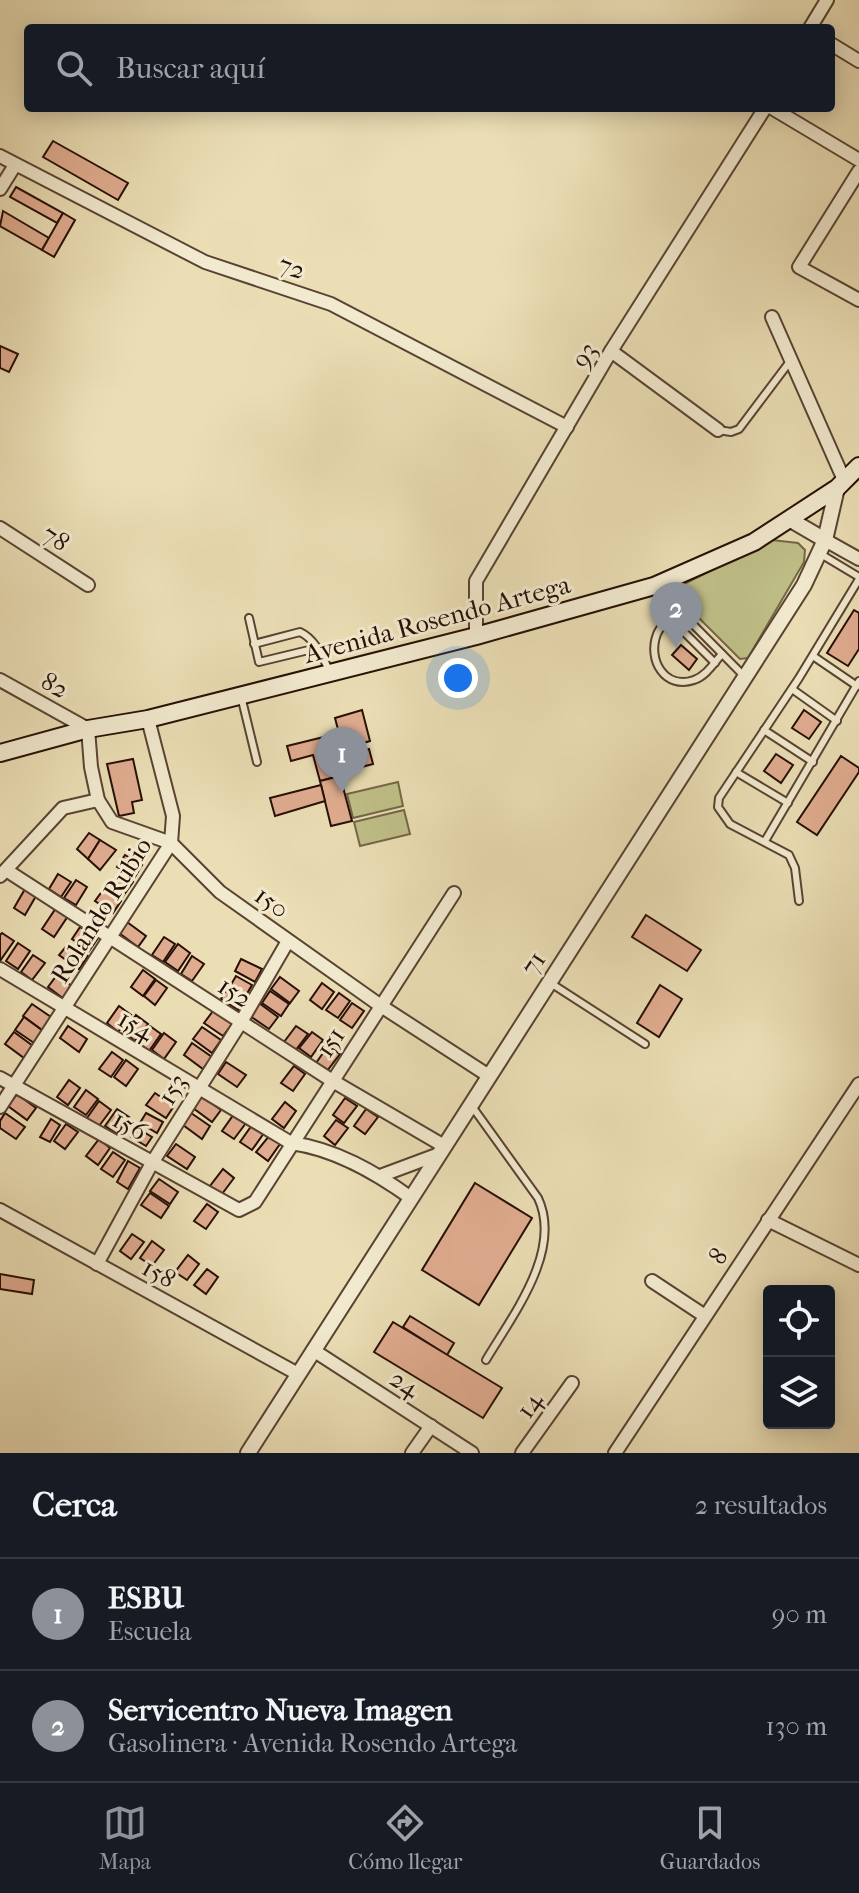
<!DOCTYPE html>
<html lang="es">
<head>
<meta charset="utf-8">
<style>
  :root { --surface:#171b24; --page:#20242c; --text:#f1f3f6; --muted:#9ea1a6; --line:#363941; --accent:#8c9099 }
  body { margin:0; font-family:"IM FELL French Canon",serif; background:var(--page); color:var(--text) }
  .controls { position:absolute; right:24px; bottom:24px; display:grid; overflow:hidden; border-radius:8px; box-shadow:0 4px 20px #0003 }
  .controls button { width:72px; height:72px; display:grid; place-items:center; padding:0; border:0; border-bottom:2px solid var(--line); background:var(--surface); color:var(--text); font:40px sans-serif }
  .you { position:absolute; left:458px; top:678px; width:28px; height:28px; margin:-20px; border:6px solid #fff; border-radius:50%; background:#1a73e8; box-shadow:0 0 0 12px #1a73e833 }
  .badge { display:grid; place-items:center; width:52px; height:52px; border-radius:50%; background:var(--accent); color:#fff; font-size:26px; font-weight:700 }
  .pin { position:absolute; translate:-50% -66px; filter:drop-shadow(0 2px 4px #0008) }
  .pin::after { content:''; position:absolute; top:42px; width:28px; height:24px; background:inherit; clip-path:polygon(0 0,100% 0,50% 100%) }
  .list { margin:0; padding:0; list-style:none }
  h2 { display:flex; justify-content:space-between; align-items:center; height:104px; margin:0; padding:0 32px; font-size:34px }
  h2 small { font-size:26px; font-weight:400; color:var(--muted) }
  .list li { display:grid; grid-template-columns:52px 1fr auto; gap:24px; align-items:center; box-sizing:border-box; height:112px; padding:0 32px; border-top:2px solid var(--line) }
  .list b { display:block; font-size:30px; white-space:nowrap }
  .list p { margin:0; font-size:26px; white-space:nowrap; color:var(--muted) }
  .list em { font-size:26px; font-style:normal; color:var(--muted) }
  .icon { flex:none; width:44px; height:44px; fill:none; stroke:currentColor; stroke-width:2; stroke-linecap:round; stroke-linejoin:round }
  .map { position:relative; flex:none; width:859px; height:1453px; overflow:hidden }
  .search { position:absolute; background:var(--surface); box-shadow:0 4px 20px #0003; left:24px; right:24px; top:24px; height:88px; display:flex; align-items:center; gap:20px; box-sizing:border-box; padding:0 28px; border-radius:8px; color:var(--muted); font-size:30px }
  .sheet { height:328px; background:var(--surface) }
  nav { display:flex; justify-content:space-around; align-items:center; box-sizing:border-box; height:112px; border-top:2px solid var(--line); background:var(--surface); font-size:22px; color:var(--muted) }
  nav a { display:grid; justify-items:center; gap:4px }
  nav .on { color:var(--accent) }
  .map>svg:first-child { display:block }
  .green { fill:#c0bf88; stroke:#746747; stroke-width:2 }
  .building { fill:#e0ac90; stroke:#270f06; stroke-width:2 }
  .lines { fill:none; stroke-linecap:round; stroke-linejoin:round }
  .service-casing { stroke:#584332; stroke-width:10 }
  .minor-casing { stroke:#584332; stroke-width:16 }
  .tertiary-casing { stroke:#584332; stroke-width:18 }
  .secondary-casing { stroke:#270f06; stroke-width:20 }
  .service { stroke:#f2eacf; stroke-width:6 }
  .minor { stroke:#f2eacf; stroke-width:12 }
  .tertiary { stroke:#f2eacf; stroke-width:14 }
  .secondary { stroke:#f2eacf; stroke-width:16 }
  .labels { text-anchor:middle; stroke-width:6; stroke-linejoin:round; paint-order:stroke }
  .street-label { font-size:26px; fill:#270f06; stroke:#f2eacf }
</style>
</head>
<body>
<div class="map">
<svg width="859" height="1453" viewBox="0 0 859 1453">
  <rect width="100%" height="100%" fill="#ebdeb5"/>
  <filter id="stains"><feTurbulence type="fractalNoise" baseFrequency=".0025" numOctaves="4"/><feColorMatrix values="0 0 0 0 .2 0 0 0 0 .09 0 0 0 0 .02 0 0 0 .5 -.17"/></filter>
  <radialGradient id="worn" r=".72"><stop offset=".6" stop-color="#630" stop-opacity="0"/><stop offset="1" stop-color="#630" stop-opacity=".3"/></radialGradient>
  <g class="green">
    <polygon points="772,540 798,543 805,550 804,562 748,658 740,659 687,606 680,595 684,584"/>
    <polygon points="398,782 403,806 353,818 347,794"/>
    <polygon points="404,810 410,834 360,846 354,822"/>
  </g>
  <g class="building">
    <polygon points="53,141 128,183 118,200 43,157"/>
    <polygon points="16,187 63,213 57,223 10,197"/>
    <polygon points="3,211 49,238 42,250 0,226"/>
    <polygon points="63,213 75,220 54,257 42,250"/>
    <polygon points="0,346 18,354 9,372 0,368"/>
    <polygon points="854,610 859,613 859,649 848,666 827,653"/>
    <polygon points="681,645 697,659 689,670 672,655"/>
    <polygon points="362,710 370,741 354,746 352,738 341,741 335,718"/>
    <polygon points="804,710 821,722 809,739 792,728"/>
    <polygon points="336,734 339,745 348,743 351,754 369,749 373,764 339,773 340,776 320,781 313,755 291,761 287,746"/>
    <polygon points="776,754 793,765 781,783 764,771"/>
    <polygon points="841,756 859,768 859,772 817,835 797,822"/>
    <polygon points="133,759 142,800 132,802 134,813 119,816 107,764"/>
    <polygon points="340,776 352,821 331,826 320,781"/>
    <polygon points="321,785 325,801 275,816 270,798"/>
    <polygon points="89,833 100,840 88,859 77,849"/>
    <polygon points="100,840 116,850 100,870 88,859"/>
    <polygon points="125,855 142,865 135,877 117,867"/>
    <polygon points="120,873 133,882 123,896 110,887"/>
    <polygon points="58,874 71,882 61,897 49,889"/>
    <polygon points="76,880 87,887 76,905 64,898"/>
    <polygon points="25,889 36,896 25,915 14,908"/>
    <polygon points="103,890 121,901 113,913 95,901"/>
    <polygon points="56,908 68,916 54,937 42,929"/>
    <polygon points="646,915 701,950 687,971 632,937"/>
    <polygon points="127,922 146,936 138,947 119,933"/>
    <polygon points="80,927 98,938 89,951 72,939"/>
    <polygon points="2,933 14,941 0,961 0,935"/>
    <polygon points="164,937 175,944 163,962 152,955"/>
    <polygon points="18,943 30,951 18,969 6,961"/>
    <polygon points="69,943 88,956 79,969 59,955"/>
    <polygon points="178,944 190,953 178,971 165,962"/>
    <polygon points="33,955 45,963 32,980 21,972"/>
    <polygon points="192,956 204,964 192,981 181,974"/>
    <polygon points="241,959 262,969 255,982 235,971"/>
    <polygon points="143,970 155,979 143,996 131,987"/>
    <polygon points="57,975 73,987 64,999 48,987"/>
    <polygon points="236,976 252,985 245,997 229,988"/>
    <polygon points="280,977 299,991 290,1003 271,989"/>
    <polygon points="156,980 167,988 155,1005 144,996"/>
    <polygon points="322,983 334,992 322,1009 310,1000"/>
    <polygon points="660,985 682,999 659,1037 637,1023"/>
    <polygon points="228,988 245,999 238,1010 221,999"/>
    <polygon points="270,991 289,1004 281,1016 262,1003"/>
    <polygon points="339,993 350,1001 338,1018 326,1010"/>
    <polygon points="259,1003 278,1017 269,1029 250,1016"/>
    <polygon points="352,1003 364,1011 352,1028 340,1020"/>
    <polygon points="32,1004 51,1017 42,1030 23,1016"/>
    <polygon points="119,1006 131,1015 118,1032 107,1023"/>
    <polygon points="213,1011 232,1024 223,1036 204,1023"/>
    <polygon points="136,1015 148,1024 135,1041 124,1032"/>
    <polygon points="24,1017 43,1031 34,1043 15,1030"/>
    <polygon points="68,1026 87,1039 79,1052 60,1038"/>
    <polygon points="150,1026 161,1034 149,1051 137,1042"/>
    <polygon points="296,1026 308,1034 295,1051 284,1042"/>
    <polygon points="202,1027 221,1040 212,1053 193,1039"/>
    <polygon points="14,1032 33,1046 24,1058 5,1044"/>
    <polygon points="312,1032 323,1040 311,1057 299,1048"/>
    <polygon points="164,1033 176,1042 164,1059 152,1050"/>
    <polygon points="192,1043 212,1057 203,1069 184,1055"/>
    <polygon points="328,1046 340,1054 327,1071 316,1063"/>
    <polygon points="112,1052 123,1060 111,1077 99,1069"/>
    <polygon points="126,1060 138,1069 126,1086 114,1077"/>
    <polygon points="226,1062 246,1075 237,1087 218,1074"/>
    <polygon points="294,1066 305,1074 293,1091 281,1083"/>
    <polygon points="69,1080 80,1088 68,1105 57,1097"/>
    <polygon points="86,1090 98,1099 86,1115 74,1107"/>
    <polygon points="155,1093 174,1106 166,1118 146,1105"/>
    <polygon points="17,1094 36,1108 27,1120 8,1106"/>
    <polygon points="202,1096 221,1110 212,1122 193,1108"/>
    <polygon points="345,1098 357,1106 344,1123 333,1115"/>
    <polygon points="99,1101 111,1110 99,1126 87,1118"/>
    <polygon points="285,1102 296,1111 284,1128 272,1119"/>
    <polygon points="117,1109 129,1117 117,1134 105,1126"/>
    <polygon points="366,1109 378,1117 365,1134 354,1126"/>
    <polygon points="5,1113 25,1127 16,1139 0,1128 0,1121"/>
    <polygon points="146,1113 163,1122 157,1133 140,1123"/>
    <polygon points="191,1113 210,1126 202,1139 183,1125"/>
    <polygon points="234,1114 246,1123 234,1139 222,1131"/>
    <polygon points="51,1119 60,1125 50,1142 40,1137"/>
    <polygon points="336,1120 348,1128 335,1145 324,1136"/>
    <polygon points="66,1124 78,1132 65,1149 54,1141"/>
    <polygon points="252,1125 264,1133 252,1150 240,1142"/>
    <polygon points="137,1128 152,1137 146,1146 131,1137"/>
    <polygon points="269,1136 280,1144 268,1161 256,1152"/>
    <polygon points="99,1139 110,1148 98,1165 86,1156"/>
    <polygon points="176,1144 195,1157 187,1169 167,1156"/>
    <polygon points="113,1152 125,1160 113,1177 101,1169"/>
    <polygon points="128,1161 140,1168 128,1189 117,1182"/>
    <polygon points="223,1169 234,1178 222,1194 210,1186"/>
    <polygon points="159,1179 178,1192 170,1204 150,1191"/>
    <polygon points="475,1183 532,1218 479,1305 422,1270"/>
    <polygon points="150,1193 169,1206 161,1218 141,1205"/>
    <polygon points="207,1204 218,1212 206,1229 194,1221"/>
    <polygon points="132,1234 144,1242 131,1259 120,1251"/>
    <polygon points="152,1241 164,1250 152,1266 140,1258"/>
    <polygon points="188,1255 199,1264 187,1280 175,1272"/>
    <polygon points="207,1269 218,1277 206,1294 194,1285"/>
    <polygon points="0,1274 34,1280 32,1294 0,1289"/>
    <polygon points="410,1316 454,1343 447,1355 403,1327"/>
    <polygon points="393,1322 502,1388 483,1418 374,1352"/>
  </g>
  <g class="lines">
    <defs>
      <g id="service">
        <polyline points="718,430 731,432 739,429 791,360"/>
        <polyline points="819,553 859,577"/>
        <polyline points="657,588 745,677"/>
        <path d="M 676,608 C 670,616 661,625 657,634 C 647,660 665,690 694,680 C 706,676 714,663 722,654"/>
        <polyline points="669,617 715,663"/>
        <polyline points="249,618 259,662 317,648"/>
        <path d="M 254,644 L 300,632 C 315,639 322,656 329,670"/>
        <polyline points="813,656 857,686"/>
        <polyline points="792,689 837,721"/>
        <polyline points="241,696 257,762"/>
        <polyline points="764,730 813,762"/>
        <polyline points="736,772 788,803"/>
        <polyline points="765,841 859,681"/>
        <polyline points="799,901 795,868 789,855 730,824 718,807 719,798 799,678 859,579"/>
        <polyline points="549,982 645,1044"/>
        <path d="M 471,1105 L 538,1198 C 563,1251 512,1316 486,1360"/>
      </g>
      <g id="minor">
        <polyline points="810,28 827,0"/>
        <polyline points="831,44 859,61"/>
        <polyline points="772,108 859,160"/>
        <polyline points="0,156 205,262 331,304 567,427"/>
        <polyline points="859,171 799,267 859,300"/>
        <polyline points="0,189 15,165"/>
        <polyline points="772,317 844,480"/>
        <polyline points="611,351 718,430"/>
        <polyline points="0,528 88,585"/>
        <polyline points="825,540 859,559"/>
        <polyline points="476,636 476,581 611,351 765,108"/>
        <polyline points="0,680 88,729 91,767 98,800 112,822 171,843 220,892 381,1006 489,1076"/>
        <polyline points="6,870 331,1080 444,1146"/>
        <polyline points="0,876 63,808 98,800"/>
        <path d="M 0,969 L 291,1143 C 335,1149 375,1172 411,1198"/>
        <polyline points="0,1078 239,1210 255,1202 454,893"/>
        <polyline points="0,1107 171,843 173,816 148,719"/>
        <polyline points="380,1176 439,1154"/>
        <polyline points="0,1210 298,1374"/>
        <polyline points="768,1220 859,1265"/>
        <polyline points="97,1264 152,1163 241,1022 288,941"/>
        <polyline points="652,1281 705,1316"/>
        <polyline points="313,1350 472,1453"/>
        <polyline points="412,1453 431,1426"/>
        <polyline points="522,1453 572,1383"/>
        <polyline points="615,1453 859,1084"/>
      </g>
      <g id="tertiary">
        <polyline points="789,519 825,540"/>
        <polyline points="248,1453 804,585 825,540 837,488"/>
      </g>
      <polyline id="secondary" points="0,753 88,729 148,719 476,636 654,586 754,542 837,488 859,466"/>
    </defs>
    <use href="#service" class="service-casing"/>
    <use href="#minor" class="minor-casing"/>
    <use href="#tertiary" class="tertiary-casing"/>
    <use href="#secondary" class="secondary-casing"/>
    <use href="#service" class="service"/>
    <use href="#minor" class="minor"/>
    <use href="#tertiary" class="tertiary"/>
    <use href="#secondary" class="secondary"/>
  </g>
  <g class="labels">
    <g class="street-label">
      <text transform="translate(292 267) rotate(19)" y="9">72</text>
      <text transform="translate(584 355) rotate(-59)" y="9">93</text>
      <text transform="translate(56 538) rotate(33)" y="9">78</text>
      <text transform="translate(437 619) rotate(-15)" y="9">Avenida Rosendo Artega</text>
      <text transform="translate(55 685) rotate(29)" y="9">82</text>
      <text transform="translate(272 902) rotate(36)" y="9">150</text>
      <text transform="translate(101 910) rotate(-58)" y="9">Rolando Rubio</text>
      <text transform="translate(533 963) rotate(-57)" y="9">71</text>
      <text transform="translate(235 992) rotate(33)" y="9">152</text>
      <text transform="translate(136 1025) rotate(30)" y="9">154</text>
      <text transform="translate(330 1042) rotate(-56)" y="9">151</text>
      <text transform="translate(172 1089) rotate(-58)" y="9">153</text>
      <text transform="translate(130 1125) rotate(29)" y="9">156</text>
      <text transform="translate(718 1256) rotate(-57)" y="9">8</text>
      <text transform="translate(159 1273) rotate(29)" y="9">158</text>
      <text transform="translate(405 1383) rotate(33)" y="9">24</text>
      <text transform="translate(529 1405) rotate(-55)" y="9">14</text>
    </g>
  </g>
  <rect width="100%" height="100%" filter="url(#stains)"/>
  <rect width="100%" height="100%" fill="url(#worn)"/>
</svg>
<div class="controls">
<button><svg class="icon" aria-label="locate" viewBox="0 0 24 24"><circle cx="12" cy="12" r="6"/><path d="M12 2v4M12 18v4M2 12h4M18 12h4"/></svg></button>
<button><svg class="icon" aria-label="layers" viewBox="0 0 24 24"><path d="M12 4l9 5-9 5-9-5zM3 14l9 5 9-5"/></svg></button>
</div>
<div class="you"></div>
<div class="pin badge" style="left:342px;top:793px">1</div>
<div class="pin badge" style="left:676px;top:648px">2</div>
<div class="search"><svg class="icon" aria-label="search" viewBox="0 0 24 24"><circle cx="10" cy="10" r="6"/><path d="M15 15l6 6"/></svg>Buscar aquí</div>
</div>
<section class="sheet">
<h2>Cerca<small>2 resultados</small></h2>
<ul class="list">
<li><span class="badge">1</span><div><b>ESBU</b><p>Escuela</p></div><em>90 m</em></li>
<li><span class="badge">2</span><div><b>Servicentro Nueva Imagen</b><p>Gasolinera · Avenida Rosendo Artega</p></div><em>130 m</em></li>
</ul>
</section>
<nav>
<a class="on"><svg class="icon" aria-label="map" viewBox="0 0 24 24"><path d="M3 6l6-2 6 2 6-2v14l-6 2-6-2-6 2zM9 4v14M15 6v14"/></svg>Mapa</a>
<a><svg class="icon" aria-label="directions" viewBox="0 0 24 24"><path d="M12 3l9 9-9 9-9-9zM9 14v-3h6M13 9l2 2-2 2"/></svg>Cómo llegar</a>
<a><svg class="icon" aria-label="saved" viewBox="0 0 24 24"><path d="M7 4h10v16l-5-4-5 4z"/></svg>Guardados</a>
</nav>
</body>
</html>
